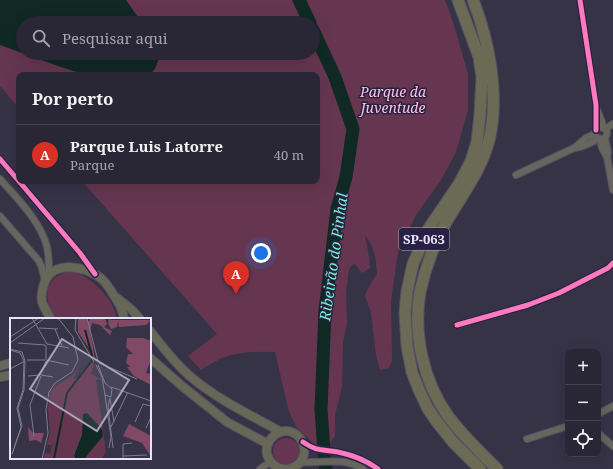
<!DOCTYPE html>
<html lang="pt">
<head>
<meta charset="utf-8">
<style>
  :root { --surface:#292635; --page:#312e3d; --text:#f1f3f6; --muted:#a5a5ad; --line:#454350; --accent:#d93025 }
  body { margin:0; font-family:"Noto Serif",serif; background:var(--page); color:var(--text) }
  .controls { position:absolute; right:12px; bottom:12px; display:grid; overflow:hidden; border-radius:8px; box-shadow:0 4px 16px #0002 }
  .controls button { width:36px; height:36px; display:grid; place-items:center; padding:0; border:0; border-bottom:1px solid var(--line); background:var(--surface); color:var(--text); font:20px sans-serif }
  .you { position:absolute; left:261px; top:253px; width:14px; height:14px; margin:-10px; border:3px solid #fff; border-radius:50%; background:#1a73e8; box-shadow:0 0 0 6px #1a73e833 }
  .badge { display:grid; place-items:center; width:26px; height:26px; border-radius:50%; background:var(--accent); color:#fff; font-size:13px; font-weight:700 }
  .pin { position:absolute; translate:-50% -33px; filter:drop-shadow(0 1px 2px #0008) }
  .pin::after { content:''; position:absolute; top:21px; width:14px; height:12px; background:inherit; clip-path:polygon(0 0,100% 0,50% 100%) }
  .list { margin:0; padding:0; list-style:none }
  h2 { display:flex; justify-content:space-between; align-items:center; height:52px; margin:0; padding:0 16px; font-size:17px }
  h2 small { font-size:13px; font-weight:400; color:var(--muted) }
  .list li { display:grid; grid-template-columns:26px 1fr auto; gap:12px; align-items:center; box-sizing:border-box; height:60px; padding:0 16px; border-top:1px solid var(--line) }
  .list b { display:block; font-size:15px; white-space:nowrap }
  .list p { margin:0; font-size:13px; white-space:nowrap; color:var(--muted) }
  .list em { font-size:13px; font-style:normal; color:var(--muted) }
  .icon { flex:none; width:22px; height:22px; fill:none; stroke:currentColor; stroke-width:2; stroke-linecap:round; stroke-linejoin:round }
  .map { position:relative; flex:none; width:613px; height:469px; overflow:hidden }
  .search { position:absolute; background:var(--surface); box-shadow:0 4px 16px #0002; left:16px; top:16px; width:304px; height:44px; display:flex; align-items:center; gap:10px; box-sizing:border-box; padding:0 14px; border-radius:22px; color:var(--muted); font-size:15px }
  .panel { position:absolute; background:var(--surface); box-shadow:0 4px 16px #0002; left:16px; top:72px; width:304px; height:112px; border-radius:8px }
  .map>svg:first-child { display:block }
  .green { fill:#663650; fill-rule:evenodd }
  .water { fill:#102924 }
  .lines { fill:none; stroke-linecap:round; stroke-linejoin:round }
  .river { stroke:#102924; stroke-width:13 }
  .minor-casing { stroke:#545162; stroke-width:8 }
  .secondary-casing { stroke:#545162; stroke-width:10 }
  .motorway-casing { stroke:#545162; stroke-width:13 }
  .minor { stroke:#66665e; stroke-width:6 }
  .secondary { stroke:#676758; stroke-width:8 }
  .motorway { stroke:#6a6a55; stroke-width:11 }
  .cycleway-casing { stroke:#292144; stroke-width:8 }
  .cycleway { stroke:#fd7abc; stroke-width:5 }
  .labels { text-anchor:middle; stroke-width:3; stroke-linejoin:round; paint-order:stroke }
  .shield { fill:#292144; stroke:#ada9c3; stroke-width:1 }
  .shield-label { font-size:13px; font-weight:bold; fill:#e6e3fa }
  .park-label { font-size:14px; font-style:italic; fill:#fcc1da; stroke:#292144 }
  .water-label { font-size:15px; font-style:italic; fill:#75f2cd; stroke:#292144 }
  .inset-river { fill:none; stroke:#102924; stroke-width:2 }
  .inset-road { fill:none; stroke:#7d798f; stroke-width:1 }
  .view { fill:#a9a5bb; fill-opacity:0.15; stroke:#a9a5bb; stroke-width:2 }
  .inset-edge { fill:none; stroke:#e6e3fa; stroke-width:2 }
</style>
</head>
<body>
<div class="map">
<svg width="613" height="469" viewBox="0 0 613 469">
  <rect width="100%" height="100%" fill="#373347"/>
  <g class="green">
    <path d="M 0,0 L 445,0 L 453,22 L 468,74 L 468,110 L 456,152 L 441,180 L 416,215 L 398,252 L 391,301 L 392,360 L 389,368 L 380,370 L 376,355 L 371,313 L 365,295 L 371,283 L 377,274 C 376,261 375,246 365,236 L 369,256 L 370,268 L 362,273 L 354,263 L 349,269 L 346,292 L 347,324 L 343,342 L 342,387 L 335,415 L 335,436 L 329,444 L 316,446 L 297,428 L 289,412 L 275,352 C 256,351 234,352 218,360 C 212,363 206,367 201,370 L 188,356 L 217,334 L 82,181 L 317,181 L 317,75 L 19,75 L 19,108 L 0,86 ZM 23,23 L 313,23 L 313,53 L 23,53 Z"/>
    <path d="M 68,272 C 71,272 74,272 77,273 C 94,279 114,301 117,319 L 55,319 C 44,300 42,278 68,272 Z"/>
    <circle cx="286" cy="451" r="13"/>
  </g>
  <path class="water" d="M 0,0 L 126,0 L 142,23 L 23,23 L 23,53 L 160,53 C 158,62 156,70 149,75 L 86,75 L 58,66 L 0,45 Z"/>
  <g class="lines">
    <g class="river">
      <polyline points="299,0 310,23"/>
      <polyline points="313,30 335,77 353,129 346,177 337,209 325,311 321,409 325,465 326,469"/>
    </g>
    <defs>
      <g id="minor">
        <polyline points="580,0 596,105 596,130"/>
        <polyline points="596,107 602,122 603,128"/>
        <circle cx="601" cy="133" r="6"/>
        <polyline points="605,129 613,124"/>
        <polyline points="605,138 608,152 607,157 613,190"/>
        <polyline points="600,140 602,148 607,157"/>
        <path d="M 575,148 C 584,147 591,143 598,139"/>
        <polyline points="0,159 80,253 95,274"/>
        <polyline points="516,175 574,148 586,138 595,134"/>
        <path d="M 0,179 C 17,198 41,222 47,247 C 49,256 49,266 49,275"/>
        <polyline points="0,216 39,261 42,268 45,281"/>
        <polyline points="457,325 528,305 559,293 608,268 613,263"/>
        <polyline points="598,414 613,406"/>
        <polyline points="598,433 613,446"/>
        <polyline points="527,439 568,426"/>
        <path d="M 303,442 C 318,452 321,449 338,452 C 352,455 366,460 378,469"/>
        <path d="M 300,462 C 322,464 343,456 363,469"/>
        <polyline points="260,469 270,462"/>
      </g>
      <g id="secondary">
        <polyline points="117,298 132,310 140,319"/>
        <path d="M 51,319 C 48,314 44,308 42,302 C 41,296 42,290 44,284 C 52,259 86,266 102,279 C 106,283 110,289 113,294 C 118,301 123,310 124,319"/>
        <path d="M 150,331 C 163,347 175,364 191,377 C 218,400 251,415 281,432"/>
        <polyline points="150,358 182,386 227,422 268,444"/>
        <polyline points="0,366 11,363"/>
        <polyline points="0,377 11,375"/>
        <path d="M 284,469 C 273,468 263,456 268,444 C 269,440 274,435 278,433 C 303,422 317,463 288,469"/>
      </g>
      <g id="motorway">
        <polyline points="458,0 479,57 482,77 480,115 477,142 471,161 459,184 429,228 413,264 407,291 405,313 407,346 412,372 419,390 428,409 437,422 453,442 480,469"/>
        <path d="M 473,0 C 489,41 499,93 490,136 C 482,173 456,202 439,235 C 436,240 435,246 432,252 C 427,265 423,278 420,292 C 413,334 423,381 448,416 C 462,435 480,452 497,469"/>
      </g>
    </defs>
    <use href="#minor" class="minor-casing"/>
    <use href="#secondary" class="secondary-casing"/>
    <use href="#motorway" class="motorway-casing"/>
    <use href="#minor" class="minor"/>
    <use href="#secondary" class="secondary"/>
    <use href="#motorway" class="motorway"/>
    <defs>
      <g id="cycleway">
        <polyline points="580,0 596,105 596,130"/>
        <polyline points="0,159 80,253 95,274"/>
        <polyline points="457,325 528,305 559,293 608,268 613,263"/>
        <path d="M 303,442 C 318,452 321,449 338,452 C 352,455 366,460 378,469"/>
      </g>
    </defs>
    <use href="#cycleway" class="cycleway-casing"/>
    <use href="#cycleway" class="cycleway"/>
  </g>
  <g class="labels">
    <rect class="shield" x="399" y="228" width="50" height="22" rx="3"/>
    <g class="shield-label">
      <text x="424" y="244">SP-063</text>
    </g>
    <g class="park-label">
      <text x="393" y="97">Parque da<tspan x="393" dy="16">Juventude</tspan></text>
    </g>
    <g class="water-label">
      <text transform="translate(334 257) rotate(-82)" y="5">Ribeirão do Pinhal</text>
    </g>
  </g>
  <g transform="translate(10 318)">
    <rect width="141" height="141" fill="#373347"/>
    <path d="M 80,43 L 84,46 L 81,56 L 91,61 L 86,62 L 96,134 L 91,141 L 33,141 L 35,135 L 40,136 L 42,127 L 37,127 L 40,115 L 38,90 L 41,73 L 48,66 L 61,59 L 70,47 L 63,61 L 67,60 Z" fill="#663650"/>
    <path d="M 68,0 L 75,0 L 79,4 L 80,0 L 95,1 L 97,6 L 94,9 L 102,13 L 100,17 L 90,7 L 82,5 L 80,13 L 85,41 L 81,39 L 79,30 L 68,14 ZM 99,0 L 101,2 L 141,2 L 136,7 L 109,9 L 108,3 L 107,9 L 101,11 L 98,5 ZM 117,20 L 133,20 L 141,23 L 141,41 L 136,55 L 141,56 L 141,67 L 124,58 L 117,49 L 121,49 L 116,45 L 118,36 L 123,36 L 116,29 ZM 119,106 L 141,118 L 141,139 L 132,125 L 113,118 ZM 18,109 L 23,115 L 34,115 L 31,125 L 26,122 L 19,123 Z" fill="#814965"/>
    <path d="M 77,95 L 92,111 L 93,118 L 75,140 L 66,141 L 64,138 L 72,117 L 73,96 Z" fill="#102924"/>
    <path class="inset-river" d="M 44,141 L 57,75 L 83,41 L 75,12"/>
    <path class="inset-road" d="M 22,0 L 37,26M 66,0 L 65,12 L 84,44M 77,0 L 88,43M 29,10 L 48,11M 45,11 L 52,28M 0,19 L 29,0M 0,25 L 35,0M 8,25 L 35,27M 37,26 L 59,30M 0,31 L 12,34 L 15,43 L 14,72 L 8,90 L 12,108 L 2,136 L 11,109 L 7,90 L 13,72 L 14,43 L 10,35 L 0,32M 17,42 L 35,42M 36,42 L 59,47M 36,42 L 36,27M 89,45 L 127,61M 86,47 L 92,59 L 95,77 L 101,79 L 102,71 L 95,65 L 88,47M 0,51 L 15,43M 30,57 L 36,43M 31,57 L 43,59M 18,58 L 30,57M 101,69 L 141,83M 95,77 L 101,119 L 99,130M 100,80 L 98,88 L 103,130M 100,81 L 104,104M 125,104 L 133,86 L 141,88M 101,109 L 118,74M 136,110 L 141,99M 24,118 L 20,87 L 31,58M 113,138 L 137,137M 32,141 L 38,115 L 36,92 L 39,74 L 45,65 L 62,54 L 68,42 L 63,19 L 48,0M 113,141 L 113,126 L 122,125"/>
    <path class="view" d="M 52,21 L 119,62 L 87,113 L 20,71 Z"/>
    <rect width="141" height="141" class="inset-edge"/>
  </g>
</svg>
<div class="controls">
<button>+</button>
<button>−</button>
<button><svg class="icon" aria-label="locate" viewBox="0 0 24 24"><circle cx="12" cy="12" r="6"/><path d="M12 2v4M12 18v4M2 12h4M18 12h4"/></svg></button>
</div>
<div class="you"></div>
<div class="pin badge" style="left:236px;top:294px">A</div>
<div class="search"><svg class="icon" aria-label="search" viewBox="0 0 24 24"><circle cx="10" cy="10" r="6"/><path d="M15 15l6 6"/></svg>Pesquisar aqui</div>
<section class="panel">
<h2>Por perto<small></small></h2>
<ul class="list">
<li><span class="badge">A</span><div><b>Parque Luis Latorre</b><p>Parque</p></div><em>40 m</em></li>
</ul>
</section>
</div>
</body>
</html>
